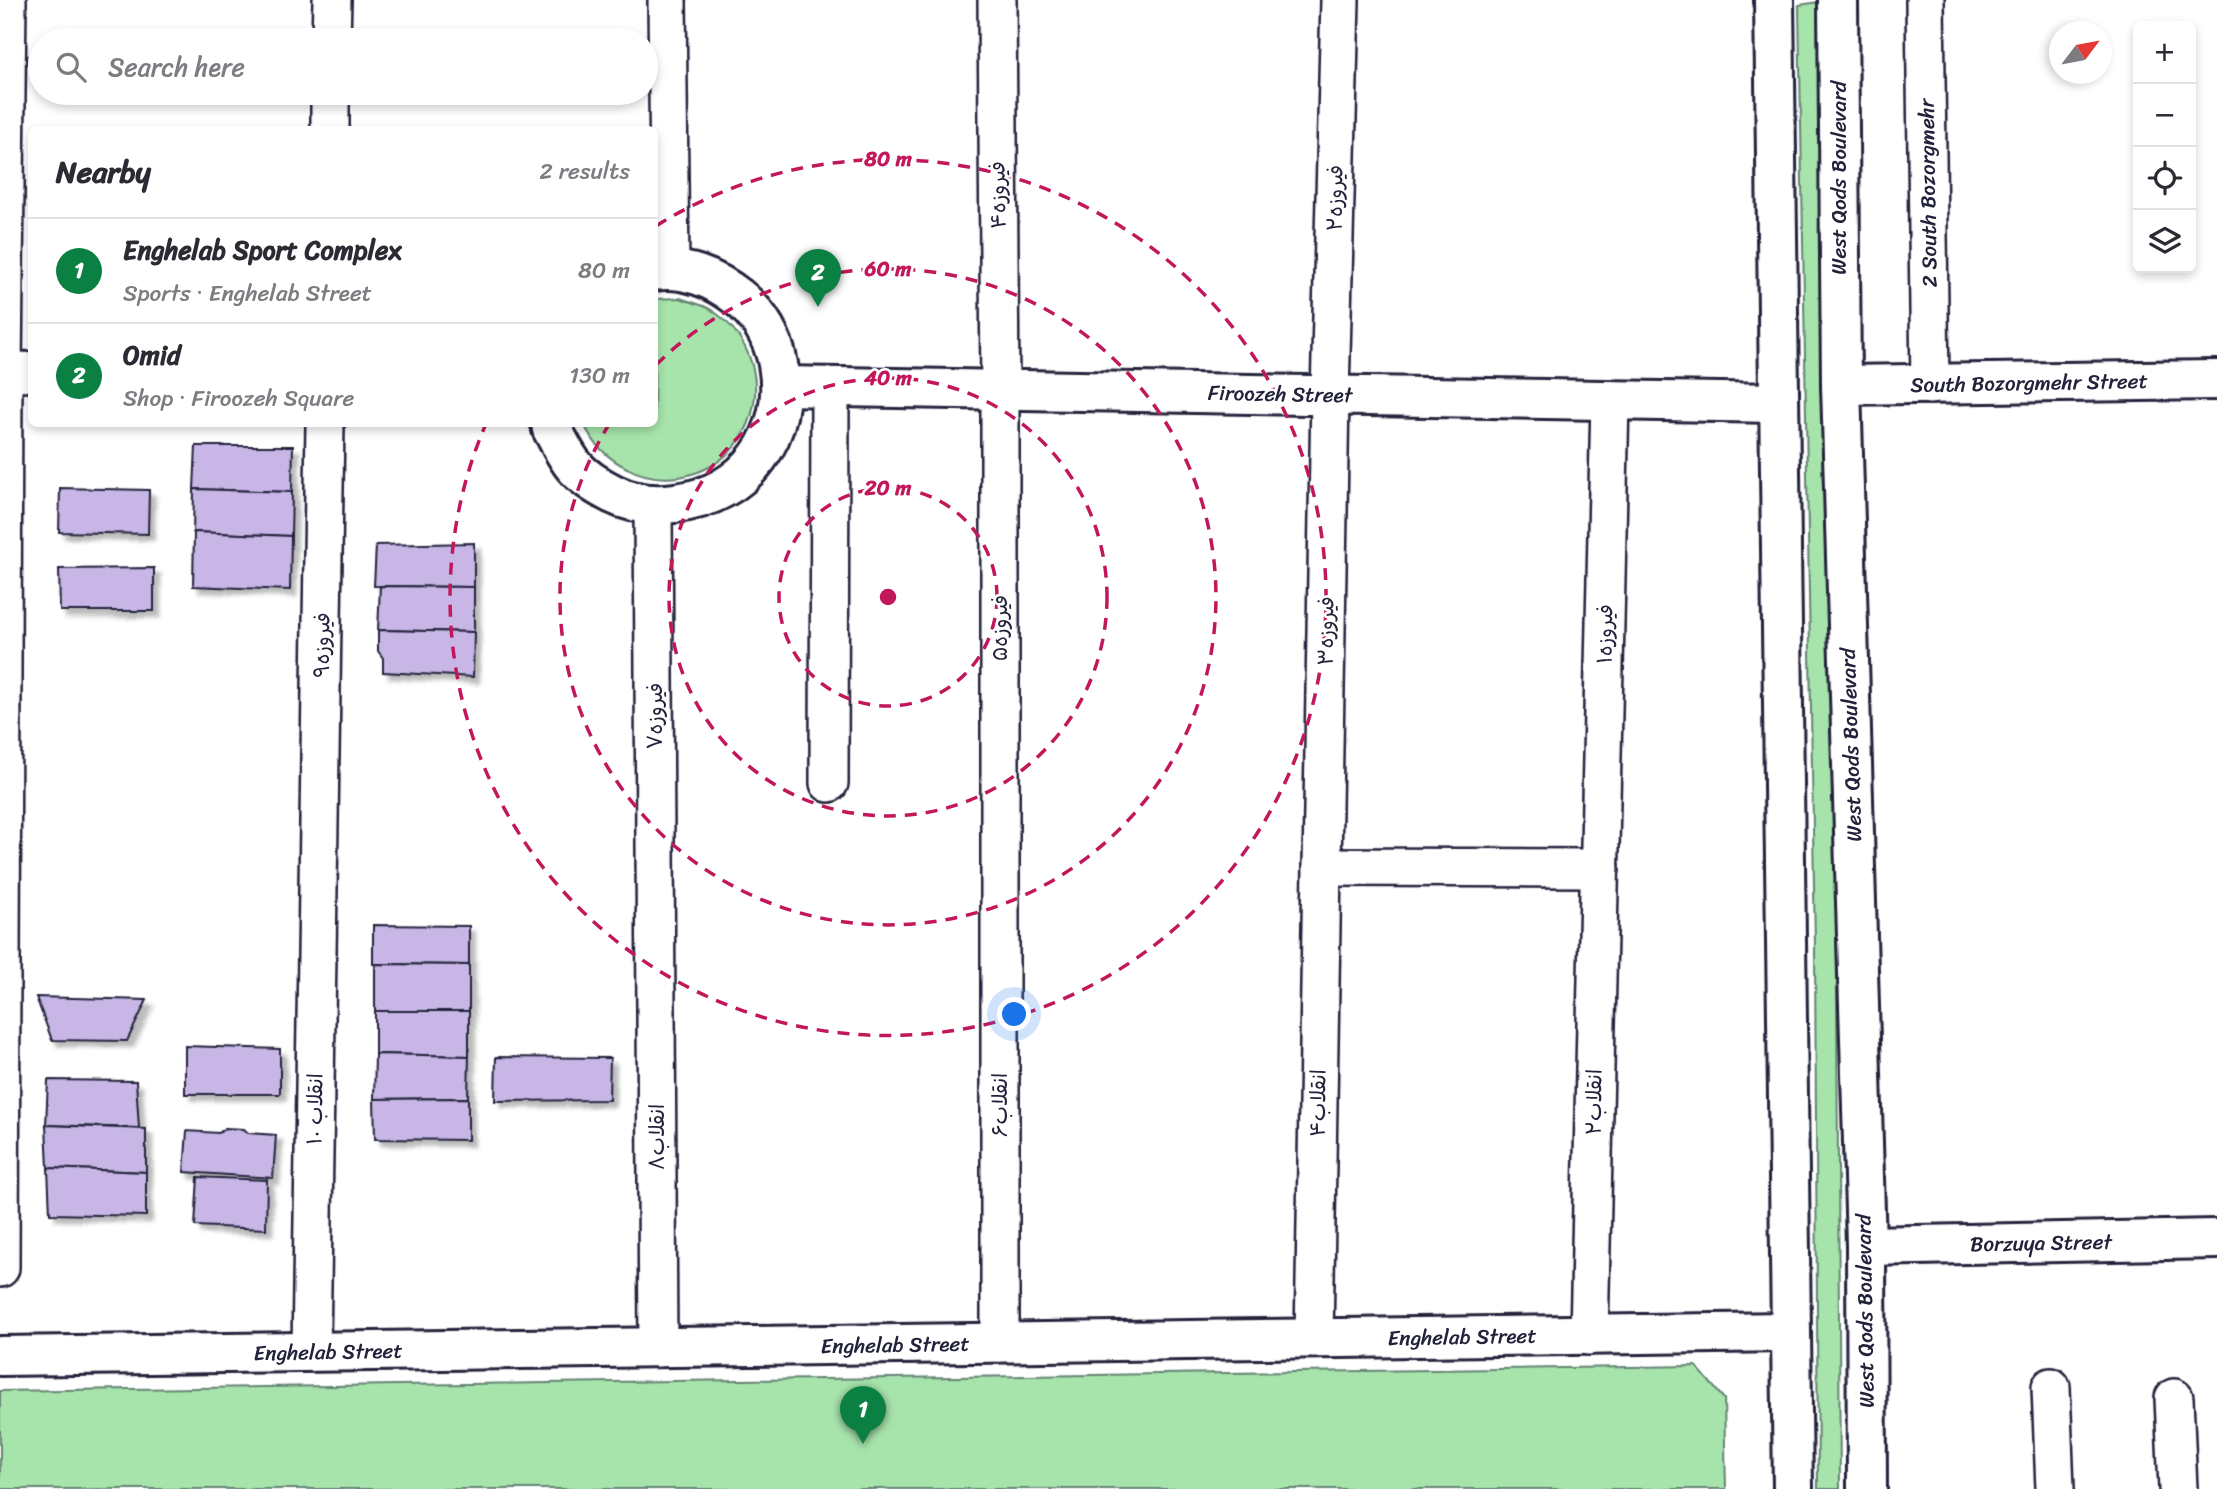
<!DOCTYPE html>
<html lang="en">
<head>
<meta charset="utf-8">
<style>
	body { margin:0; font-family:Sriracha,"Playpen Sans Arabic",sans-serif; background:#f7f7f7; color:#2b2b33 }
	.controls { position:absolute; right:21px; top:21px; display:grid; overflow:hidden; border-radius:10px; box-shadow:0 4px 10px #0003 }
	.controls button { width:63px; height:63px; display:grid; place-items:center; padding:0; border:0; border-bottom:2px solid #e1e1e2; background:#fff; color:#2b2b33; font:35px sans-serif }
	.compass { position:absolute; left:2049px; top:21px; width:63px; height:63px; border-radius:50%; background:#fff; box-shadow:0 4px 10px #0003; rotate:58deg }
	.you { position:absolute; left:1015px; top:1015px; width:24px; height:24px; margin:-18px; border:5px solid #fff; border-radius:50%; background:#1a73e8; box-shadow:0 0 0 10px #1a73e833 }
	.badge { display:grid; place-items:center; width:46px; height:46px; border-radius:50%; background:#0b8043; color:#fff; font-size:23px; font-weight:700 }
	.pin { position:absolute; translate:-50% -58px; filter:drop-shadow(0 2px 4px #0008) }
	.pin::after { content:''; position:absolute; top:37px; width:24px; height:21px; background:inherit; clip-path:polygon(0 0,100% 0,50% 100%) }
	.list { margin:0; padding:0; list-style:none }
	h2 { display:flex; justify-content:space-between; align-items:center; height:91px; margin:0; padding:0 28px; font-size:30px }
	h2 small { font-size:23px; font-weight:400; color:#7c7c81 }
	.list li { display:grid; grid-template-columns:46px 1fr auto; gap:21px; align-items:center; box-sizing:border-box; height:105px; padding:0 28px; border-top:2px solid #e1e1e2 }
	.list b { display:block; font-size:26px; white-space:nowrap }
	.list p { margin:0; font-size:23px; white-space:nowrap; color:#7c7c81 }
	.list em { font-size:23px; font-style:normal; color:#7c7c81 }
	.icon { flex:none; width:38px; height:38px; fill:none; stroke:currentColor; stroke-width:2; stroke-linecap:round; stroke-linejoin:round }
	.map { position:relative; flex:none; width:2217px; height:1489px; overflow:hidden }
	.search { position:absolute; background:#fff; box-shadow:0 4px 10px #0003; left:28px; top:28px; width:630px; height:77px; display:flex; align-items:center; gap:18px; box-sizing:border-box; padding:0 24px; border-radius:38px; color:#7c7c81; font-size:26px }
	.panel { position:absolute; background:#fff; box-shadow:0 4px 10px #0003; left:28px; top:126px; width:630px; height:301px; border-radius:10px }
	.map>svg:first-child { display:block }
	.green { fill:#a7e4ab; stroke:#648373; stroke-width:2 }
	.building { fill:#c7b6e6; stroke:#22223b; stroke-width:2; filter:url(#shadow) }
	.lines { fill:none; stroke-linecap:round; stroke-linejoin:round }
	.street-casing { stroke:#22223b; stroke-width:42 }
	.secondary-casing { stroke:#22223b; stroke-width:44 }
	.street { stroke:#fff; stroke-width:37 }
	.secondary { stroke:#fff; stroke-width:38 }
	.ring { fill:none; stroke:#c2185b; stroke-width:3.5; stroke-dasharray:12 9 }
	.labels { text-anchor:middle; stroke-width:5; stroke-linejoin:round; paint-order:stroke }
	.street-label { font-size:21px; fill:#22223b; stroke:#fff }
	.centre { fill:#c2185b; stroke:#fff; stroke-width:3.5 }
	.ring-label { font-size:21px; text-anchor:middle; font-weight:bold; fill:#c2185b; stroke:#fff; stroke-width:5; stroke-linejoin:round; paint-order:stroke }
</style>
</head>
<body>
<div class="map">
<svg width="2217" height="1489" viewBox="0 0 2217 1489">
	<defs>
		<filter id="shadow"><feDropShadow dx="6" dy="6" stdDeviation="2" flood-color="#0004"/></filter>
	</defs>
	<rect width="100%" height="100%" fill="#fff"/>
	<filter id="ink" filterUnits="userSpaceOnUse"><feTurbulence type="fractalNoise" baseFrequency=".0143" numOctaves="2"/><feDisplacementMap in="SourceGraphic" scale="14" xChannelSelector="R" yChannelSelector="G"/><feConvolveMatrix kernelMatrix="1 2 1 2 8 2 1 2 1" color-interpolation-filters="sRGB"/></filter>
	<g filter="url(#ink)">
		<!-- green -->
		<g class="green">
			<polygon points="1819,2 1836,844 1840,1489 1818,1489 1815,946 1799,5"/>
			<path d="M680,298C690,302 701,304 710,309C782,355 765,463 679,477C661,479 643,477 627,468C607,458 593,444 584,424H654L655,299Z"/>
			<polygon points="1696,1366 1724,1399 1726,1489 0,1489 0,1391"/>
		</g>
		<!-- building -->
		<g class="building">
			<polygon points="196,446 293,446 292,492 194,489"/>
			<polygon points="60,488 149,490 148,534 59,532"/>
			<polygon points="194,489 292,492 291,536 193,532"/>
			<polygon points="194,532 291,536 290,590 193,586"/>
			<polygon points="474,543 474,587 374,586 376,545"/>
			<polygon points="154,568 154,611 60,611 59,569"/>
			<polygon points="380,586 474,587 474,632 378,630"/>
			<polygon points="378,630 474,632 473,677 383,672 383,658 378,651"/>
			<polygon points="373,925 469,926 469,965 373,964"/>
			<polygon points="375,964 469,965 469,1011 375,1011"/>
			<polygon points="36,997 147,1000 127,1041 52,1040"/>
			<polygon points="375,1011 469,1011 469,1056 375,1054"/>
			<polygon points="185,1046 280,1049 280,1094 185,1094"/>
			<polygon points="375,1054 469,1056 468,1098 374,1099"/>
			<polygon points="496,1057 610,1058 609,1100 495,1101"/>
			<polygon points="48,1080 136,1081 139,1128 46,1125"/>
			<polygon points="468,1098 468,1140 375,1139 374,1099"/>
			<polygon points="46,1125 146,1129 146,1172 48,1168"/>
			<polygon points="225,1128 244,1129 248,1133 276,1135 273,1178 184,1172 187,1131 219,1133"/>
			<polygon points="48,1168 146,1172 146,1216 50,1214"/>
			<polygon points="198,1177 267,1180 266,1229 195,1226"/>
		</g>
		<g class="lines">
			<!-- street casing -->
			<g class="street-casing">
				<g id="street">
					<polyline points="667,0 670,268"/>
					<polyline points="997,0 1000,389 1000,1343"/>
					<polyline points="1925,0 1930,385"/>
					<polyline points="331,40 332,0"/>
					<polyline points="330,130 330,93"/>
					<polyline points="653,506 658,1348"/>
					<polyline points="829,783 830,387"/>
					<polyline points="1322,867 1600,868"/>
					<polyline points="0,1268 3,371 7,0"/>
					<polyline points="1589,1336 1610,400"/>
					<polyline points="1314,1339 1330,395 1340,0"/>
					<polyline points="311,1352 325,424"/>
					<polyline points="2051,1387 2055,1489"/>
					<polyline points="2174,1398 2178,1489"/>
				</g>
			</g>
			<!-- secondary casing -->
			<g class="secondary-casing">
				<g id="secondary">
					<polyline points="1774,0 1793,1489"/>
					<polyline points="1838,0 1841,385 1866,1246 1867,1489"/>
					<polyline points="0,371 32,372"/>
					<polyline points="1841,385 2217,380"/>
					<polyline points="782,386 1778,403"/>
					<path d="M551,424L552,429C559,441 565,455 574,466C584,478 599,487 613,494C633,504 653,506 675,503C746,496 791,434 778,364C773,337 759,314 738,297C715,279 684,266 654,271"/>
					<polyline points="1866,1246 2217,1239"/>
					<polyline points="0,1356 1790,1332"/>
				</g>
			</g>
			<!-- street -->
			<use href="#street" class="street"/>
			<!-- secondary -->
			<use href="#secondary" class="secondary"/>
		</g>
	</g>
	<!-- distance rings -->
	<g class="ring">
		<circle cx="888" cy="597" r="109"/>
		<circle cx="888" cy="597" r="219"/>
		<path d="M656 365A328 328 0 1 1 608 426"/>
		<path d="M656 226A438 438 0 1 1 485 426"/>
	</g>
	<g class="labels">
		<!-- street labels -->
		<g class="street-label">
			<text transform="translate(1839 178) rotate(-90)" y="7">West Qods Boulevard</text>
			<text transform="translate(1928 193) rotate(-91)" y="7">2 South Bozorgmehr</text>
			<text transform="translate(998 195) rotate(-91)" y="7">فیروزه۴</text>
			<text transform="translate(1335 198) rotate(-89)" y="7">فیروزه۲</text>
			<text transform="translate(2029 383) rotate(-1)" y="7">South Bozorgmehr Street</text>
			<text transform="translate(1280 394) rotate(1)" y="7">Firoozeh Street</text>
			<text transform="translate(1000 628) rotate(-90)" y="7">فیروزه۵</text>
			<text transform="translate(1326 631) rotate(-89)" y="7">فیروزه۳</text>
			<text transform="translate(1605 634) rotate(-89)" y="7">فیروزه۱</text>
			<text transform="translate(322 645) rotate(-89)" y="7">فیروزه۹</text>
			<text transform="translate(655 716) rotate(-90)" y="7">فیروزه۷</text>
			<text transform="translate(1851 745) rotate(-92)" y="7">West Qods Boulevard</text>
			<text transform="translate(1594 1102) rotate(-89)" y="7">انقلاب۲</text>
			<text transform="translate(1318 1103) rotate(-89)" y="7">انقلاب۴</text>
			<text transform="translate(1000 1105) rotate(-90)" y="7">انقلاب۶</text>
			<text transform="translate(315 1109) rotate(-89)" y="7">انقلاب ۱۰</text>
			<text transform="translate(657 1137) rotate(-90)" y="7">انقلاب۸</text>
			<text transform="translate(2041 1243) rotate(-1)" y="7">Borzuya Street</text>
			<text transform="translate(1865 1311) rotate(-91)" y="7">West Qods Boulevard</text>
			<text transform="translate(1462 1337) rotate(-1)" y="7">Enghelab Street</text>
			<text transform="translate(895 1345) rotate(-1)" y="7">Enghelab Street</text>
			<text transform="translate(328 1352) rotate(-1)" y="7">Enghelab Street</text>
		</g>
	</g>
	<circle cx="888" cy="597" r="10" class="centre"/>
	<g class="ring-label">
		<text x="888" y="166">80 m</text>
		<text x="888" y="276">60 m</text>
		<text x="888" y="385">40 m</text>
		<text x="888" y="495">20 m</text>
	</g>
</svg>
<div class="controls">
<button>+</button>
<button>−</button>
<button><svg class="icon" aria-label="locate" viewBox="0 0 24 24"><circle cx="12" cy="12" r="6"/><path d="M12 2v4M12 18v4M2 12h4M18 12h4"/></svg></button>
<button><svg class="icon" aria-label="layers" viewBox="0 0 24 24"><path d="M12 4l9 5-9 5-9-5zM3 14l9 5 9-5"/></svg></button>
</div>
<svg class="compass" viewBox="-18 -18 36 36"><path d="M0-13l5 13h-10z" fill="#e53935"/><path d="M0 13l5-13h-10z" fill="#7c7c81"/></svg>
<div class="you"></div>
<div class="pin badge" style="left:863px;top:1444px">1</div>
<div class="pin badge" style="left:818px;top:307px">2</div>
<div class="search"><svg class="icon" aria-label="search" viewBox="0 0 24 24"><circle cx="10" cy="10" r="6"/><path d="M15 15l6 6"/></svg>Search here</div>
<section class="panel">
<h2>Nearby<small>2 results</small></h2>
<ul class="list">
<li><span class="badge">1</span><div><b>Enghelab Sport Complex</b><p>Sports · Enghelab Street</p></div><em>80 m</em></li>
<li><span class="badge">2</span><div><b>Omid</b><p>Shop · Firoozeh Square</p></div><em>130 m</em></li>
</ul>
</section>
</div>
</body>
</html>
